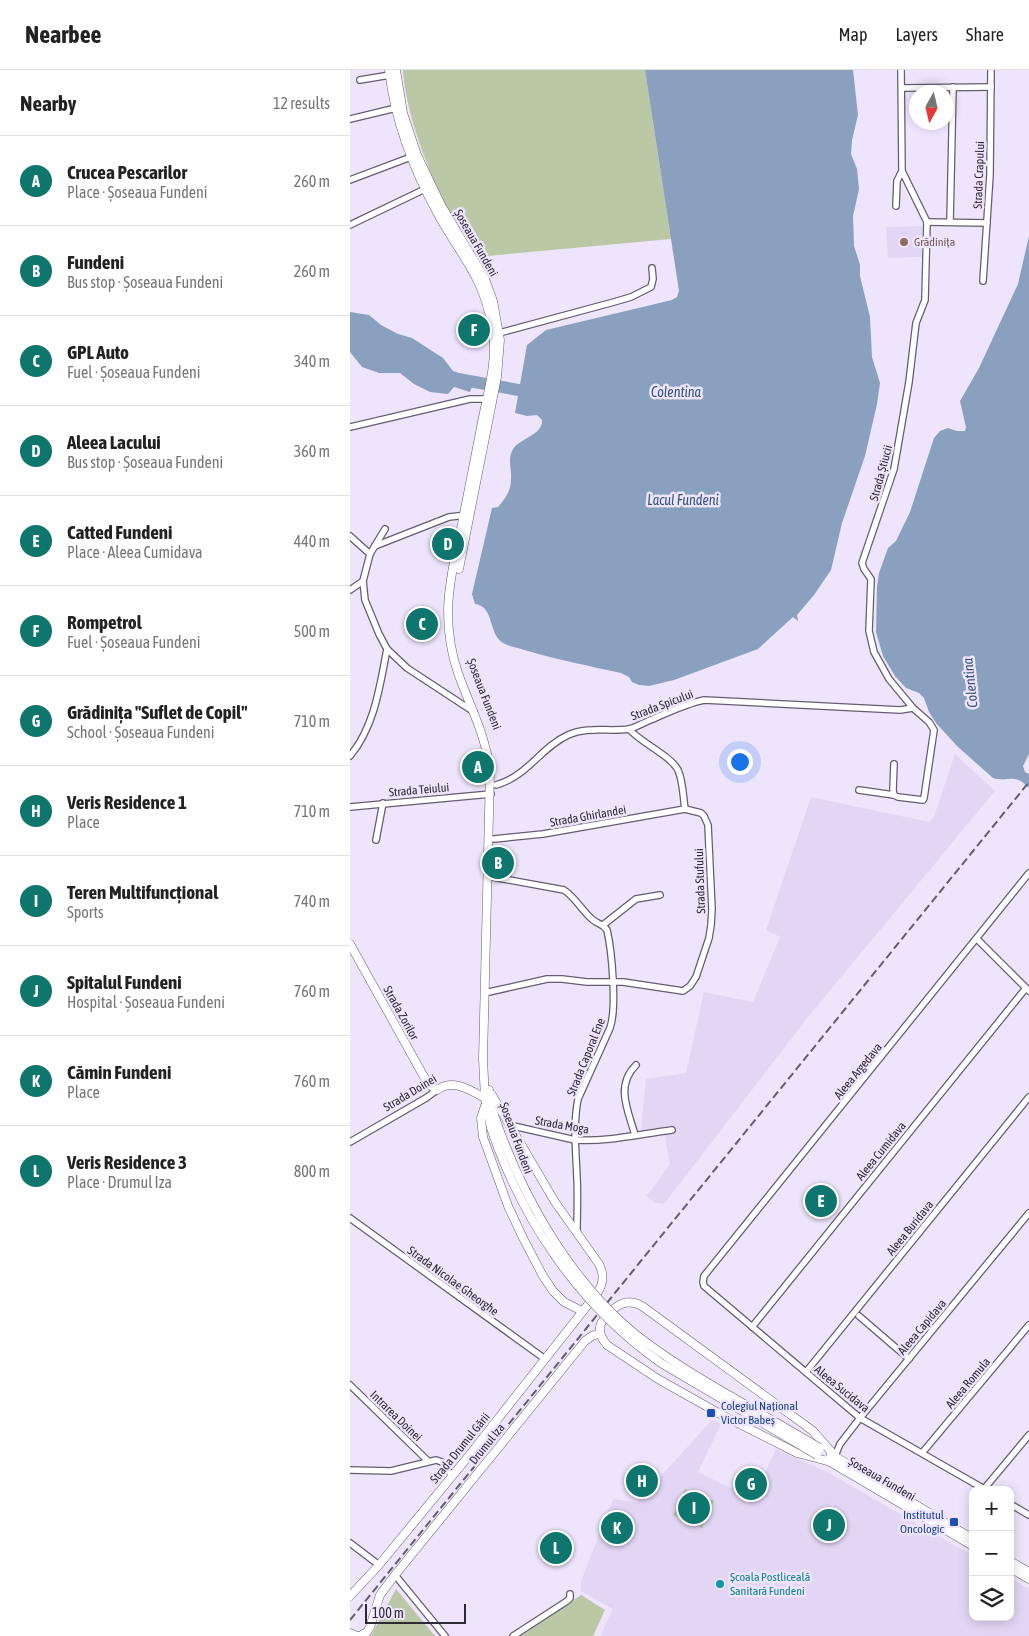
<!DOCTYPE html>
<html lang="en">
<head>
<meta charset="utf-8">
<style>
	body { margin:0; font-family:"Asap Condensed",sans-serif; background:#f6f6f6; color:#222 }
	.controls { position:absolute; right:15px; bottom:15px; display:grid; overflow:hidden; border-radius:10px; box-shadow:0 2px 12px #0003 }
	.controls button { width:45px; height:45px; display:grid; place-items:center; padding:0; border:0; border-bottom:1px solid #e0e0e0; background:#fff; color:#222; font:25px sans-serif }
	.compass { position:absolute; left:559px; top:15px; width:45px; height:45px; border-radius:50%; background:#fff; box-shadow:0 2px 12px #0003; rotate:188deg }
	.scale { position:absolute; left:15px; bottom:12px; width:101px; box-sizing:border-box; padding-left:5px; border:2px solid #2e2a33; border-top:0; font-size:14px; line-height:18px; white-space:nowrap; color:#2e2a33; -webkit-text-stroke:4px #eee4fc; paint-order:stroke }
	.you { position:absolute; left:389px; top:691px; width:18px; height:18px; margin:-12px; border:4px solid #fff; border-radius:50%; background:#1a73e8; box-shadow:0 0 0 8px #1a73e833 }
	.badge { display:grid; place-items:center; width:32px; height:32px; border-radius:50%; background:#0f766e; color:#fff; font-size:16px; font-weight:700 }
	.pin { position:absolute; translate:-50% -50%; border:2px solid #fff; box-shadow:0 1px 5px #0006 }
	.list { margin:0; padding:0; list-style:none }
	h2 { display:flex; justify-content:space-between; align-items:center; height:65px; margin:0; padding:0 20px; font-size:21px }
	h2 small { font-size:16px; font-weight:400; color:#767676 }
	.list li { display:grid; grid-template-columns:32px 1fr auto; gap:15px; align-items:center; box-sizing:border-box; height:90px; padding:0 20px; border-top:1px solid #e0e0e0 }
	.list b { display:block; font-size:19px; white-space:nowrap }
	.list p { margin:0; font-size:16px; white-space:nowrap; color:#767676 }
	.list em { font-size:16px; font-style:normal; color:#767676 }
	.icon { flex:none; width:28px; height:28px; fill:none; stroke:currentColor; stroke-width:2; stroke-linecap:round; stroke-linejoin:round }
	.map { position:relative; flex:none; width:679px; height:1566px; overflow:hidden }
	header { display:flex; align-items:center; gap:30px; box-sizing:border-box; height:70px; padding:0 25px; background:#fff; border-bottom:1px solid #e0e0e0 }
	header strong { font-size:24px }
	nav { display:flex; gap:28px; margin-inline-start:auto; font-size:18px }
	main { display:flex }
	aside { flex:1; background:#fff }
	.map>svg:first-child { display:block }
	.built { fill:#e3d6f5 }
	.green { fill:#bac8a5 }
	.water { fill:#89a0be }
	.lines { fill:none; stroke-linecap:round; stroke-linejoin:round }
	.river { stroke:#89a0be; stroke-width:12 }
	.street-casing { stroke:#655c71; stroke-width:8 }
	.secondary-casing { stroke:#655c71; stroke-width:9 }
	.street { stroke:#fff; stroke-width:5.5 }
	.secondary { stroke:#fff; stroke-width:8 }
	.rail { stroke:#645e6b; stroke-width:2; stroke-dasharray:8 4; stroke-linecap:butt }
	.secondary-bridge-casing { stroke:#655c71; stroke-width:9; stroke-linecap:butt }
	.secondary-bridge { stroke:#fff; stroke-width:8 }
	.education-dot { fill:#8d6e63; stroke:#eee4fc; stroke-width:2 }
	.transit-dot { fill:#1a4fb4; stroke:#eee4fc; stroke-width:2 }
	.culture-dot { fill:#0f9aa8; stroke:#eee4fc; stroke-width:2 }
	.labels { text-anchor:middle; stroke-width:5; stroke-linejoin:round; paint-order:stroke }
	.street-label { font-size:12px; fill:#2e2a33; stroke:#eee4fc }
	.education-label { font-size:12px; fill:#785e54; stroke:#eee4fc; text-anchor:start }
	.transit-label { font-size:12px; fill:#164399; stroke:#eee4fc; text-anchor:start }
	.culture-label { font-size:12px; fill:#0d838f; stroke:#eee4fc; text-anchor:start }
	.water-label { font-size:14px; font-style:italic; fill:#31537d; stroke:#eee4fc }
</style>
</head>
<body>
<header>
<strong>Nearbee</strong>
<nav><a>Map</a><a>Layers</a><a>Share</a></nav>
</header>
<main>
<aside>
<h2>Nearby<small>12 results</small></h2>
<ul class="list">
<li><span class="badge">A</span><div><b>Crucea Pescarilor</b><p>Place · Șoseaua Fundeni</p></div><em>260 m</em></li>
<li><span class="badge">B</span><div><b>Fundeni</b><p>Bus stop · Șoseaua Fundeni</p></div><em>260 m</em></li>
<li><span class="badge">C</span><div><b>GPL Auto</b><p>Fuel · Șoseaua Fundeni</p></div><em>340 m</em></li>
<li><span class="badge">D</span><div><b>Aleea Lacului</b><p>Bus stop · Șoseaua Fundeni</p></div><em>360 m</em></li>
<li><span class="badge">E</span><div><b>Catted Fundeni</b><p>Place · Aleea Cumidava</p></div><em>440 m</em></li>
<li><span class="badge">F</span><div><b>Rompetrol</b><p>Fuel · Șoseaua Fundeni</p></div><em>500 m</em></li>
<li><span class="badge">G</span><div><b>Grădinița &quot;Suflet de Copil&quot;</b><p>School · Șoseaua Fundeni</p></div><em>710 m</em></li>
<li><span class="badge">H</span><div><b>Veris Residence 1</b><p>Place</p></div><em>710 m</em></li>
<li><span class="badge">I</span><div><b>Teren Multifuncțional</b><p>Sports</p></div><em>740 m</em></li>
<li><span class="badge">J</span><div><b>Spitalul Fundeni</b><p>Hospital · Șoseaua Fundeni</p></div><em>760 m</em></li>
<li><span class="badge">K</span><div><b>Cămin Fundeni</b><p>Place</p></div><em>760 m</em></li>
<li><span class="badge">L</span><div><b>Veris Residence 3</b><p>Place · Drumul Iza</p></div><em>800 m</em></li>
</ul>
</aside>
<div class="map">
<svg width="679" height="1566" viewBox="0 0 679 1566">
	<rect width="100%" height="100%" fill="#eee4fc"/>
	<!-- built -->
	<g class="built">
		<polygon points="572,156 572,187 538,188 536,157"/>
		<polygon points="605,684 645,721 458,947 314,1134 305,1133 296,1125 299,1123 320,1094 313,1057 291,1060 296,1009 336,1003 354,922 403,932 430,867 416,860 461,727 579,752 584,747"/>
		<polygon points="362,1350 371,1354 348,1402 381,1418 384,1412 392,1416 396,1410 399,1411 404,1401 414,1405 426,1379 477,1402 623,1486 623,1547 660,1547 660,1508 679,1519 679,1566 250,1566 263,1539 231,1521 231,1511 263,1429 287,1432"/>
	</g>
	<!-- green -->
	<g class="green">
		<path d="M53,0H295L321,169L127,187C117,170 107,154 97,137C78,102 55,40 53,0Z"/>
		<polygon points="335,1419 364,1431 352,1458 323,1445"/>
		<polygon points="46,1519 85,1566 21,1566"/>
		<polygon points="231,1525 255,1540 243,1566 171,1566"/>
	</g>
	<!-- water -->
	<g class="water">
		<path d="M295,0H503L508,45L502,70L501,84L507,99L509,119L503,146L504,176L510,195V206L520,247L522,287L530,313L527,334L515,386L492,453L481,500L464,525L447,545L448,551L443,547L408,579L324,610L299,616L289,615L282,612L279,607L271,603C240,596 208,590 178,581C170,578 162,577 155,574C137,566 146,537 125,534L122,524L142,438L148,437C155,429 161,421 161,410C162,399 157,390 163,379C170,368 193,365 192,350L187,345L177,346L165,343L177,275L196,260L322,230L327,227L329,221Z"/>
		<path d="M679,166V684L673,696L675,702L679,704V718C664,702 660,713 643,708L608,677L586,653L579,642L574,628L569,623L556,618L545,606L533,586L526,562L527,517L529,503L538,478L546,471L560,442L584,368L590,361L598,358L607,361H615L616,357L610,331L629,298L668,214Z"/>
		<polygon points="0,242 19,245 31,255 48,264 62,268 93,288 103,301 125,308 120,322 104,317 98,324 80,322 64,314 50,303 29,303 12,297 0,282"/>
	</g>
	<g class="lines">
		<!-- river -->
		<polyline class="river" points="108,309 185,323"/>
		<!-- street casing -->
		<g class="street-casing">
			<g id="street">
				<polyline points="10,10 40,5"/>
				<polyline points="552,18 641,17"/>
				<polyline points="0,49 46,38"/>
				<polyline points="0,110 61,87"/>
				<polyline points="546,136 547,111 552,101"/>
				<polyline points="577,152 637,153"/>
				<polyline points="600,152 603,17"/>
				<polyline points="0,155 75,119"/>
				<polyline points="633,211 640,105 641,0"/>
				<polyline points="149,263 264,232 281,227 301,217 303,209 302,198"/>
				<polyline points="0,357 120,329 137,329"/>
				<polyline points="35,459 20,484 13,511 15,530 29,564 37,579 57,598 124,642"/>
				<polyline points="0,466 20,484"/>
				<polyline points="25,476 99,447 117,445"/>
				<polyline points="0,520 13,511"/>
				<path d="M279,659C291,673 320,685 328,700C333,711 333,726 335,739"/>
				<path d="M0,686C25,656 30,615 37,579"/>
				<polyline points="544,694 543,720 544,725 548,727 573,730 574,728 584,660 579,652 563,638 539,609 524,582 519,561 521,509 514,499 512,493 544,399 559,312 566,253 575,230 577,152 552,101 551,0"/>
				<path d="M146,715C178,706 190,678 218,665C238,656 258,662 279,659C284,658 291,654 296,652C315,644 334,634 354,630L550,640L563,638"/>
				<polyline points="509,720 544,725"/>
				<polyline points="0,737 141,724"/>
				<polyline points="26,770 33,733"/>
				<path d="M143,807L214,820C226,828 232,841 243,850C248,854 253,854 257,860C262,882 267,938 260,958L228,1029C223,1055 226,1082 227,1108C228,1126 227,1145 227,1163"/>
				<polyline points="253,855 286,829 310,825"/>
				<polyline points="627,869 679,921"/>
				<polyline points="139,922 197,909 212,909 237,912 273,912 333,921 340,916 346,907 359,868 361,855 362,839 358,755 354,746 351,743 335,739 193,764 144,769"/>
				<path d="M159,1055L225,1070C257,1072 290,1064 322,1060"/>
				<path d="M285,1065C278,1040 265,1016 286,995"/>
				<polyline points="0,1072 76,1028 87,1020"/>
				<polyline points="0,1148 195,1289"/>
				<polyline points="509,1246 559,1289"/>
				<polyline points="402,1257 676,918"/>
				<polyline points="456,1302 679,1027"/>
				<polyline points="0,1315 78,1391"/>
				<polyline points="572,1383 679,1255"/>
				<polyline points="485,1386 490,1374 510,1348 679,1143"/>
				<polyline points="0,1400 41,1401 86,1390 92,1392 102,1406"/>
				<polyline points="634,1419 679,1365"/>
				<polyline points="636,1420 510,1348 354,1216 353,1212 354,1206 679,803"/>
				<polyline points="660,1434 679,1445"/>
				<polyline points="0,1473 29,1495"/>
				<polyline points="45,1505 95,1566"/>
				<polyline points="163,1566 217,1531 220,1528 220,1524"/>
			</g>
		</g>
		<!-- secondary casing -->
		<g class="secondary-casing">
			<g id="secondary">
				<path d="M39,0C45,52 64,101 89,146C112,187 134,208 142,257C148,287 139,318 133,347C126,383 119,419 112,454C106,482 99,511 98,540C98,561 101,583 108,603C120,637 137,667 140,703L133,989L135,1028L141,1058"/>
				<polyline points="46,0 53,43 67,85 91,135 135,209 143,231 150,270 147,307 109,499"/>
				<path d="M0,874L78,1014L87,1020C103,1008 120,1020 135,1028"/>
				<polyline points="139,1020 142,1039 148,1056"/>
				<polyline points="135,1036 131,1048 133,1067 158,1136 173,1168 193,1206 203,1221 214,1232 232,1241"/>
				<polyline points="481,1384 623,1469"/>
				<polyline points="477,1390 623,1476"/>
				<path d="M481,1392L447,1383L372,1345L308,1309L257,1275C253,1270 250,1266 250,1260C249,1254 253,1250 257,1246C267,1234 277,1228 292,1236L463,1361L485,1386"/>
				<polyline points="660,1491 679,1502"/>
				<polyline points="660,1498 679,1509"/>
				<path d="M0,1526L29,1495L117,1388L248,1222C254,1212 254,1204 249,1194L205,1132L142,1025"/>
				<polyline points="0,1563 7,1566"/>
				<polyline points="10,1566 17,1562 20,1557 30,1525 45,1505 235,1271 242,1266 250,1263"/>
			</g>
		</g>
		<!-- street -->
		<use href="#street" class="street"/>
		<!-- secondary -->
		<use href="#secondary" class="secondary"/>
		<!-- rail -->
		<polyline class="rail" points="0,1550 679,712"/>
		<!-- secondary-bridge casing -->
		<g class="secondary-bridge-casing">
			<g id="secondary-bridge">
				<path d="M148,1056C175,1131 221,1211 284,1263C314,1287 348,1307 382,1327C411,1344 441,1361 470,1378"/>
				<path d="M141,1058C172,1151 230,1236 311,1293L467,1385"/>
			</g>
		</g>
		<!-- secondary-bridge -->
		<use href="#secondary-bridge" class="secondary-bridge"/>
	</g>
	<!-- markers -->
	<circle class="education-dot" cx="554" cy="172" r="5"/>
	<g class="transit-dot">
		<rect x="356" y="1338" width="10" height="10" rx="2.5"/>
		<rect x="599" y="1447" width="10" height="10" rx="2.5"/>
	</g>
	<circle class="culture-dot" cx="370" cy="1514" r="5"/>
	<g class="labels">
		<!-- street labels -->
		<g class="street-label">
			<text transform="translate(629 105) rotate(-88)" y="4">Strada Crapului</text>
			<text transform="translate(126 173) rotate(60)" y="4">Șoseaua Fundeni</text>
			<text transform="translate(531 403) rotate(-75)" y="4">Strada Știucii</text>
			<text transform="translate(134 624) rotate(69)" y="4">Șoseaua Fundeni</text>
			<text transform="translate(312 635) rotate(-21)" y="4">Strada Spicului</text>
			<text transform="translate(69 720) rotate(-5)" y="4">Strada Teiului</text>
			<text transform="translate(238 746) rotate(-10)" y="4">Strada Ghirlandei</text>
			<text transform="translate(350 811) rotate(-92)" y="4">Strada Stufului</text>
			<text transform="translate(51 943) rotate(61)" y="4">Strada Zorilor</text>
			<text transform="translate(236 987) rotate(-68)" y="4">Strada Caporal Ene</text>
			<text transform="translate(508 1001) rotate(-51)" y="4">Aleea Argedava</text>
			<text transform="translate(60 1023) rotate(-31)" y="4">Strada Doinei</text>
			<text transform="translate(212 1055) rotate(10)" y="4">Strada Moga</text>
			<text transform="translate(166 1068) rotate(70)" y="4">Șoseaua Fundeni</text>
			<text transform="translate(531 1081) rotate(-51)" y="4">Aleea Cumidava</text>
			<text transform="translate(560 1158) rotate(-51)" y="4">Aleea Buridava</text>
			<text transform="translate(103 1211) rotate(36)" y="4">Strada Nicolae Gheorghe</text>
			<text transform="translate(572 1257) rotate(-50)" y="4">Aleea Capidava</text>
			<text transform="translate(618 1313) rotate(-50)" y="4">Aleea Romula</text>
			<text transform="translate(492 1319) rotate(39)" y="4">Aleea Sucidava</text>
			<text transform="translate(46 1346) rotate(44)" y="4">Intrarea Doinei</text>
			<text transform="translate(137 1374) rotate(-51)" y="4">Drumul Iza</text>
			<text transform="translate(110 1378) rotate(-51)" y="4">Strada Drumul Gării</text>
			<text transform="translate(532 1409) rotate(30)" y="4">Șoseaua Fundeni</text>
		</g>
		<!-- education labels -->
		<g class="education-label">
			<text x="564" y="176">Grădinița</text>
		</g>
		<!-- transit labels -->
		<g class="transit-label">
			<text x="371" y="1340">Colegiul Național<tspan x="371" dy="14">Victor Babeș</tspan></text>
			<text x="594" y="1449" text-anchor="end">Institutul<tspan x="594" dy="14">Oncologic</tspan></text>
		</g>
		<!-- culture labels -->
		<g class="culture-label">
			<text x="380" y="1511">Școala Postliceală<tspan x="380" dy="14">Sanitară Fundeni</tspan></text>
		</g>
		<!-- water labels -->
		<g class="water-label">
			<text x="326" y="327">Colentina</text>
			<text x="333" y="435">Lacul Fundeni</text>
			<text transform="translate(620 613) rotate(-96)" y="5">Colentina</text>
		</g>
	</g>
</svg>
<div class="controls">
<button>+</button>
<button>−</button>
<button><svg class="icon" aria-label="layers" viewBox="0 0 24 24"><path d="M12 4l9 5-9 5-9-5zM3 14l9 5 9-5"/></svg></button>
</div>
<svg class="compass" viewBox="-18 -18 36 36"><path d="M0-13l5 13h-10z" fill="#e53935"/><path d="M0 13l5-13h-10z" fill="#767676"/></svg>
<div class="scale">100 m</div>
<div class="you"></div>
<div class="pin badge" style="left:128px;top:697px">A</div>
<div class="pin badge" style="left:148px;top:793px">B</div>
<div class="pin badge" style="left:72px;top:554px">C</div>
<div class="pin badge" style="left:98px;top:474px">D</div>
<div class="pin badge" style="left:471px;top:1131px">E</div>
<div class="pin badge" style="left:124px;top:260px">F</div>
<div class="pin badge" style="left:401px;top:1414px">G</div>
<div class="pin badge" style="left:292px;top:1411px">H</div>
<div class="pin badge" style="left:344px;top:1438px">I</div>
<div class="pin badge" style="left:479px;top:1455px">J</div>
<div class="pin badge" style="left:267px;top:1458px">K</div>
<div class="pin badge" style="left:206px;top:1478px">L</div>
</div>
</main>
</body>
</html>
